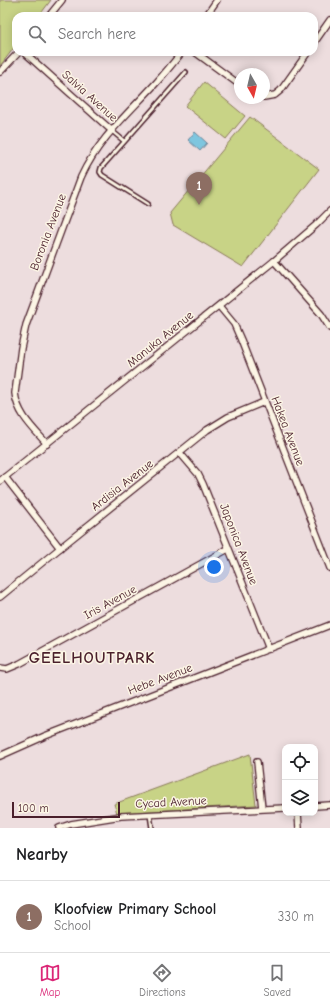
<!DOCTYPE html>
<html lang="en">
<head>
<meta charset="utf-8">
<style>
	body { margin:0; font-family:"Comic Neue",sans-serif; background:#f2f2f2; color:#202124 }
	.controls { position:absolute; right:12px; bottom:12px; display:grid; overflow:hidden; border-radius:8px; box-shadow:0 2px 10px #0003 }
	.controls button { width:36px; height:36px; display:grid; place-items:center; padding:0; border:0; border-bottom:1px solid #e0e0e0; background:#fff; color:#202124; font:20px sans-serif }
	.compass { position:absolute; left:234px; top:68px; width:36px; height:36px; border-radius:50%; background:#fff; box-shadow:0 2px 10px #0003; rotate:172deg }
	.scale { position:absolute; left:12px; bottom:10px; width:108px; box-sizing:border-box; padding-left:4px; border:2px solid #4a1f2b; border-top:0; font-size:11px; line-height:14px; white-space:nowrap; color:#4a1f2b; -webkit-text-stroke:3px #fcf5e5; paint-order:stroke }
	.you { position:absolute; left:214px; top:567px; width:14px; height:14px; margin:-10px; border:3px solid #fff; border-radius:50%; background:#1a73e8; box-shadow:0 0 0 6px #1a73e833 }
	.badge { display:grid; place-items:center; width:26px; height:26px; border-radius:50%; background:#db2777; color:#fff; font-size:13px; font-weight:700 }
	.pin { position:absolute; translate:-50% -33px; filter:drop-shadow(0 1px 2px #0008) }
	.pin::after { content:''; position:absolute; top:21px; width:14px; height:12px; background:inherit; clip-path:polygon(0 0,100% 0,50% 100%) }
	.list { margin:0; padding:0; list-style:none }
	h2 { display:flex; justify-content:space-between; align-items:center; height:52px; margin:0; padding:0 16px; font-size:17px }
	h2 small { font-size:13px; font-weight:400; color:#757577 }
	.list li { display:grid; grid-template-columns:26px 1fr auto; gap:12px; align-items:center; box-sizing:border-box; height:72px; padding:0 16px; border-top:1px solid #e0e0e0 }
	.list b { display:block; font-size:15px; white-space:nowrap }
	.list p { margin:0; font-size:13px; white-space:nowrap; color:#757577 }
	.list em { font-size:13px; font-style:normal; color:#757577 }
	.icon { flex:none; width:22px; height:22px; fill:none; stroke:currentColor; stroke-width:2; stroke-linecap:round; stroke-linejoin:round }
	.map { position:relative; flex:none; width:330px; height:828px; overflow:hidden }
	.search { position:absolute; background:#fff; box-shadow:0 2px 10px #0003; left:12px; right:12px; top:12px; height:44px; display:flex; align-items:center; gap:10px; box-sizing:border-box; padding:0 14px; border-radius:12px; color:#757577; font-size:15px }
	.sheet { height:124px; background:#fff }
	nav { display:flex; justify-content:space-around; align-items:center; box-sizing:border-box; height:56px; border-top:1px solid #e0e0e0; background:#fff; font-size:11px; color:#757577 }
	nav a { display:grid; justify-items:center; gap:2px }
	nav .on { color:#db2777 }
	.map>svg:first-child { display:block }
	.green { fill:#c8d386; stroke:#897958 }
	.water { fill:#7ec6df; stroke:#698397 }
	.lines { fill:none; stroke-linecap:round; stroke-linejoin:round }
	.lane-casing { stroke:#4a1f2b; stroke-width:6 }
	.street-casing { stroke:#4a1f2b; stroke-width:8 }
	.lane { stroke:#fcf5e5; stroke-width:3 }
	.street { stroke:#fcf5e5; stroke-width:5.5 }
	.labels { text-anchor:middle; stroke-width:3; stroke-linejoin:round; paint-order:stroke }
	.street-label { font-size:12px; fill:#4a1f2b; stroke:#fcf5e5 }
	.district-label { font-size:16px; font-weight:bold; letter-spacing:1px; fill:#4a1f2b; stroke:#fcf5e5 }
</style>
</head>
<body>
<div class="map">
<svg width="330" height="828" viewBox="0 0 330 828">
	<rect width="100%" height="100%" fill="#edddde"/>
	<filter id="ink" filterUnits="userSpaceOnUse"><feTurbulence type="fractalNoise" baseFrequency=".025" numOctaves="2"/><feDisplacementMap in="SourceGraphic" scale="8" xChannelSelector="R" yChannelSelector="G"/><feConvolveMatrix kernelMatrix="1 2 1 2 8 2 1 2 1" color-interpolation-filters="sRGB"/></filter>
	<g filter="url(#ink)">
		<!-- green -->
		<g class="green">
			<polygon points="0,0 51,0 39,16 16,16 16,45 0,66"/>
			<polygon points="204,82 245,116 226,139 185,106"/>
			<polygon points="250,117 319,169 243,267 173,225 170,213"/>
			<polygon points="250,754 256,805 117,813 114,804"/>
		</g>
		<!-- water -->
		<polygon class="water" points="195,132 207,143 200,151 188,140"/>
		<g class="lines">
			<!-- lane casing -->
			<g class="lane-casing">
				<g id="lane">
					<polyline points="112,131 124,141"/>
					<polyline points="148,204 102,175 100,172 101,168 186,72"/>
					<polyline points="150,815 152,828"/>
				</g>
			</g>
			<!-- street casing -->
			<g class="street-casing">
				<g id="street">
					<polyline points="49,16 62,0"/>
					<polyline points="206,16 217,0"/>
					<polyline points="314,43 330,20"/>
					<polyline points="24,52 111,130"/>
					<polyline points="195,52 240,85"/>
					<polyline points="0,72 19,52"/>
					<polyline points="264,97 275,95 281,90 308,52"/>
					<polyline points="274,261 321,314 330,328"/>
					<polyline points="219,306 234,324 241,340 330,568"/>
					<path d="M47,444C34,429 17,414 15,393L21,348L26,325L81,177C99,138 128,114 156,83C165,73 174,62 182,52"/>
					<polyline points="180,453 198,474 203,484 269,649"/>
					<polyline points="5,477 60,548"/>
					<polyline points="0,481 274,261 316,225 330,211"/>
					<polyline points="0,597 60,548 207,430 228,417 264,402"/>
					<polyline points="0,668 7,669 19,664 228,549"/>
					<polyline points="0,756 45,736 330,625"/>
					<polyline points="257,762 262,808"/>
					<polyline points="315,806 330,805"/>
					<polyline points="298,813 299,828"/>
					<polyline points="59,828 71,824 121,816 285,808"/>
				</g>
			</g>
			<!-- lane -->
			<use href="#lane" class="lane"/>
			<!-- street -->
			<use href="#street" class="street"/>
		</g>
	</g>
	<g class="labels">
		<!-- street labels -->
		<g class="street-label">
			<text transform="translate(90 96) rotate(42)" y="4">Salvia Avenue</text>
			<text transform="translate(48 232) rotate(-69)" y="4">Boronia Avenue</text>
			<text transform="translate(160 339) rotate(-39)" y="4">Manuka Avenue</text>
			<text transform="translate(288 431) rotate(69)" y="4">Hakea Avenue</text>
			<text transform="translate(122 485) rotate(-38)" y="4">Ardisia Avenue</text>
			<text transform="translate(239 544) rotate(69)" y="4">Japonica Avenue</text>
			<text transform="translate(110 602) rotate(-29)" y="4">Iris Avenue</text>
			<text transform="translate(160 679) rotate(-21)" y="4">Hebe Avenue</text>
			<text transform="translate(171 802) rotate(-3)" y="4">Cycad Avenue</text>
		</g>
		<!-- district labels -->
		<g class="district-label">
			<text x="92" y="663">GEELHOUTPARK</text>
		</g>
	</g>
</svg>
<div class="controls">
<button><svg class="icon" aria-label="locate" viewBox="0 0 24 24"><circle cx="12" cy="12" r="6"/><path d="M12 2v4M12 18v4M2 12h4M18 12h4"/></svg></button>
<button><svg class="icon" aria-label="layers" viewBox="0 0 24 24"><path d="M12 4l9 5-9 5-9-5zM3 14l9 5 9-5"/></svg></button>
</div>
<svg class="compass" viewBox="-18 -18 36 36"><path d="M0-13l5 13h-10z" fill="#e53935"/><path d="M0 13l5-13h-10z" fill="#757577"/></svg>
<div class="scale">100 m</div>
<div class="you"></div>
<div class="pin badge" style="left:199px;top:205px;background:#8d6e63">1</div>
<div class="search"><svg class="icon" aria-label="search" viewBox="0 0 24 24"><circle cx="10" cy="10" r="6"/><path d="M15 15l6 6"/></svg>Search here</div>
</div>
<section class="sheet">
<h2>Nearby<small></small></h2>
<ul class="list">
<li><span class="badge" style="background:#8d6e63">1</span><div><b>Kloofview Primary School</b><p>School</p></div><em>330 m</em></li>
</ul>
</section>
<nav>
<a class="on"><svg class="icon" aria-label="map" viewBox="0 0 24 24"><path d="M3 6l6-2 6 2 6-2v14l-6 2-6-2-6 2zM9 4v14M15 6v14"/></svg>Map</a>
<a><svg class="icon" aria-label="directions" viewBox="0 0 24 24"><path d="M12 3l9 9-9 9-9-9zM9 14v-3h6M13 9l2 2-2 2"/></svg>Directions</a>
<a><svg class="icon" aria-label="saved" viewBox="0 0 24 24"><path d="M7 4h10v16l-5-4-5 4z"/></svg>Saved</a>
</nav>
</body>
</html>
